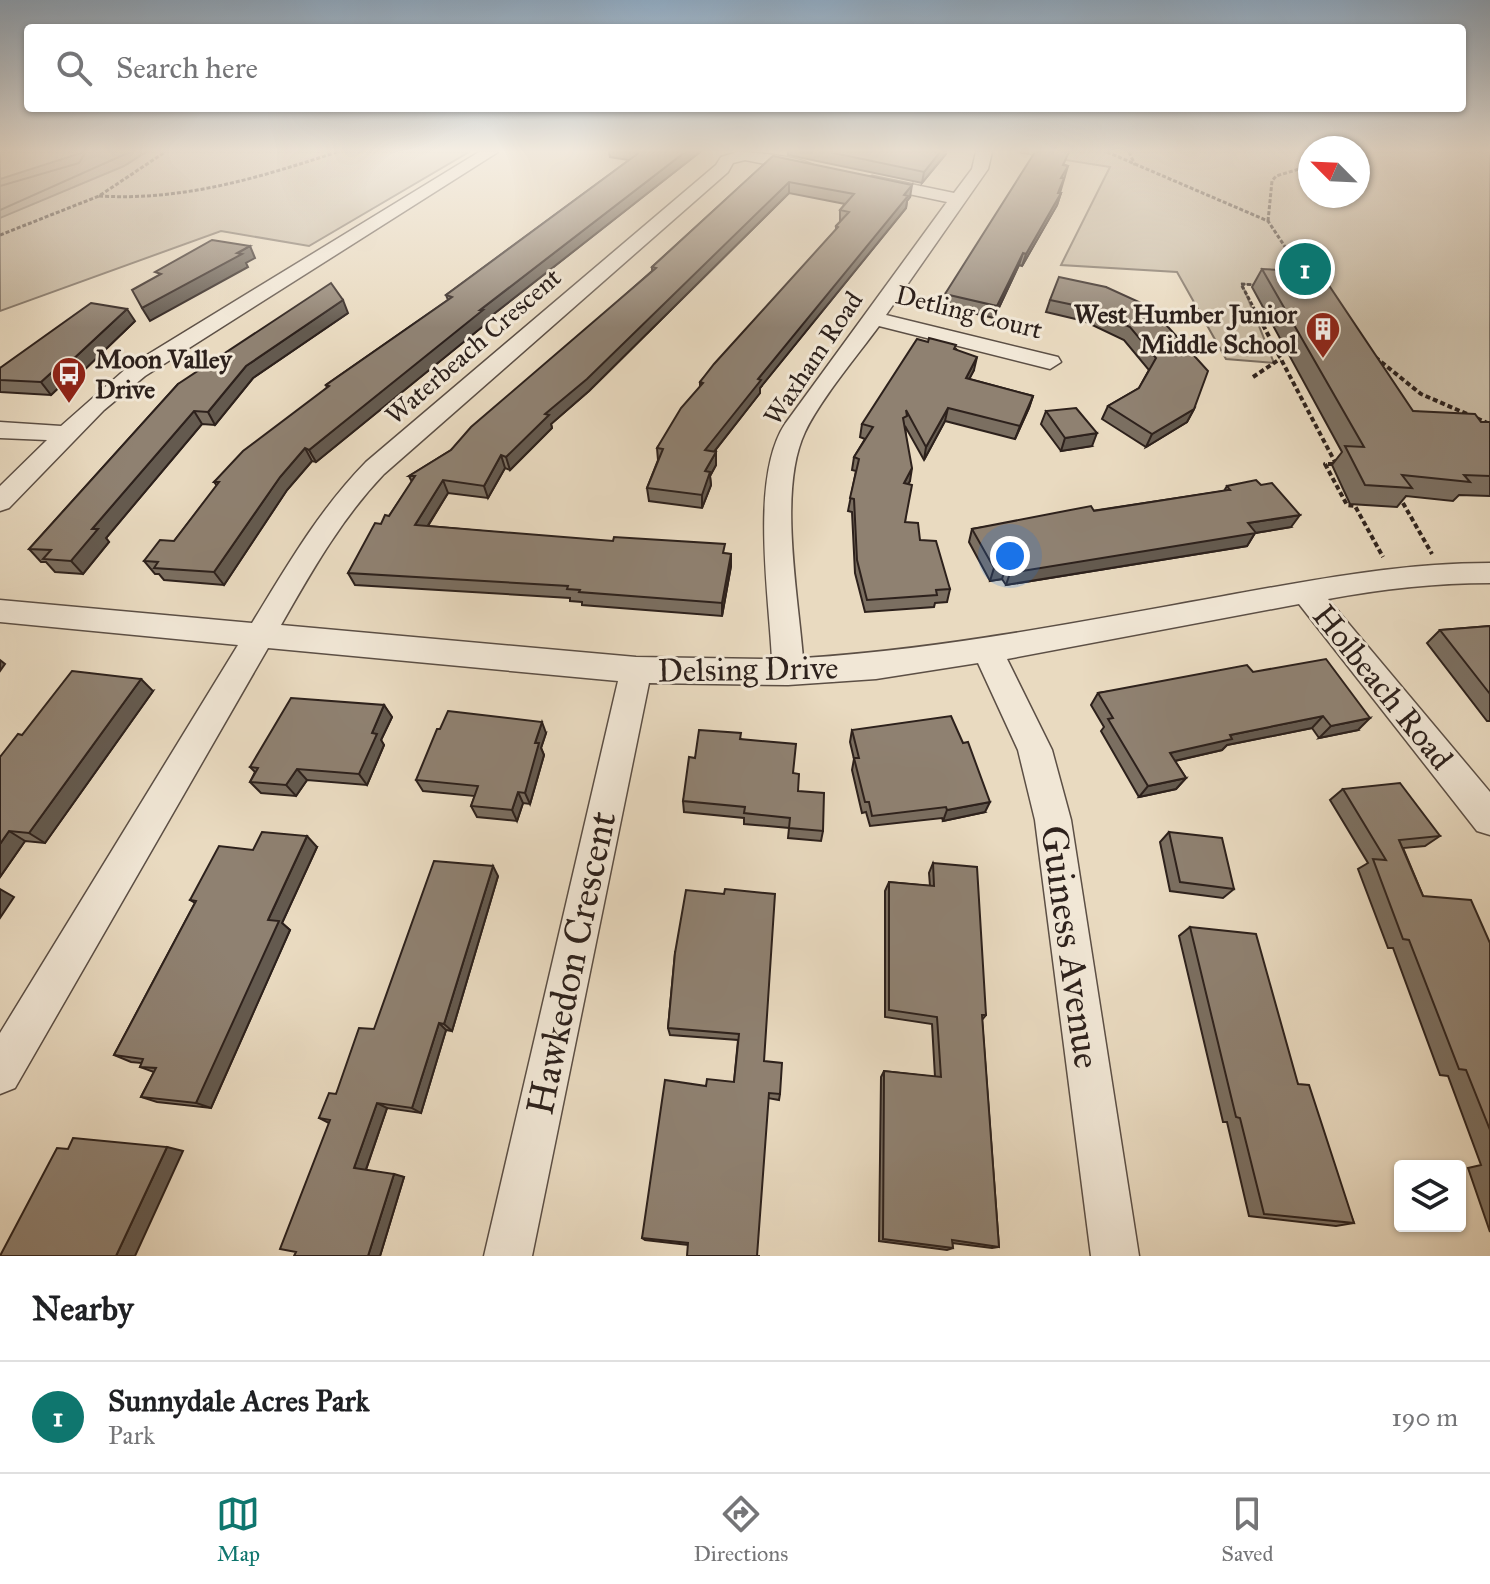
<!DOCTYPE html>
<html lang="en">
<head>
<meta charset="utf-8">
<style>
	body { margin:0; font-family:"IM FELL Great Primer",serif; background:#f6f6f6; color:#202124 }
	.controls { position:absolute; right:24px; bottom:24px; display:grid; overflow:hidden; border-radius:8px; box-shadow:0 2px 6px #0004 }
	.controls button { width:72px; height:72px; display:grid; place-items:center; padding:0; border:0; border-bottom:2px solid #e0e0e0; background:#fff; color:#202124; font:40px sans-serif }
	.compass { position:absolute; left:1298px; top:136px; width:72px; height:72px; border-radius:50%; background:#fff; box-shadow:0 2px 6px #0004; rotate:294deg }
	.you { position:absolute; left:1010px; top:556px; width:28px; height:28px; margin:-20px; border:6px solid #fff; border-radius:50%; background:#1a73e8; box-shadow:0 0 0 12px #1a73e833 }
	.badge { display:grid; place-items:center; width:52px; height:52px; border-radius:50%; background:#0f766e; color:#fff; font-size:26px; font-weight:700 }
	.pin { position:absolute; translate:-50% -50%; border:4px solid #fff; box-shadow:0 2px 8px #0006 }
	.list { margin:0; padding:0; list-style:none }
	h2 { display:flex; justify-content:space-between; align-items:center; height:104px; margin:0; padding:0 32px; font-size:34px }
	h2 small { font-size:26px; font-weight:400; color:#757577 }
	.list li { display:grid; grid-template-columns:52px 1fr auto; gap:24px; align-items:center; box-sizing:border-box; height:112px; padding:0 32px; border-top:2px solid #e0e0e0 }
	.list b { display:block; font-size:30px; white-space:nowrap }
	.list p { margin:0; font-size:26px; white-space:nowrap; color:#757577 }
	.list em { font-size:26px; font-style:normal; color:#757577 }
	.icon { flex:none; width:44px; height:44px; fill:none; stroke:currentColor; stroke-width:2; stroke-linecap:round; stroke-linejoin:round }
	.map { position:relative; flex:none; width:1490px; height:1256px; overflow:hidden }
	.search { position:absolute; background:#fff; box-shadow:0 2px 6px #0004; left:24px; right:24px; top:24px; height:88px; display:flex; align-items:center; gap:20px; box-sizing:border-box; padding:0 28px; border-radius:8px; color:#757577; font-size:30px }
	.sheet { height:216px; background:#fff }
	nav { display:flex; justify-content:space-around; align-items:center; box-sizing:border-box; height:112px; border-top:2px solid #e0e0e0; background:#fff; font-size:22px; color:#757577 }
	nav a { display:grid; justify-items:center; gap:4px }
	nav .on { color:#0f766e }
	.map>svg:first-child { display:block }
	.green { fill:#c9bba4; stroke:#7b6e60; stroke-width:2 }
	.water { fill:#a99b88; stroke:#776a5d; stroke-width:2 }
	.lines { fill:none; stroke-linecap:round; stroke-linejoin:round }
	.shore { stroke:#6b5e52; stroke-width:2 }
	.street-casing { stroke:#5c4f45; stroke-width:3 }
	.path-far1 { stroke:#2d211c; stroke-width:3; stroke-dasharray:4 2; stroke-linecap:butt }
	.path { stroke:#2d211c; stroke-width:4; stroke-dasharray:5 3; stroke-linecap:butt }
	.street { fill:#f1e7d6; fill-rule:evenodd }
	.wall { fill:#7b6f61; stroke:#2d211c; stroke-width:2 }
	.shaded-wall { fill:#645a4f; stroke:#2d211c; stroke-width:2 }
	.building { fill:#8f8171; stroke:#2d211c; stroke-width:2 }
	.labels { text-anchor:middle; stroke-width:6; stroke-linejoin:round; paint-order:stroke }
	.far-street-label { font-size:26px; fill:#2d211c; stroke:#f1e7d6 }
	.far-poi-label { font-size:26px; font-weight:bold; fill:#2d211c; stroke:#f1e7d6; text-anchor:end }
	.street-label { font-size:32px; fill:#2d211c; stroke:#f1e7d6 }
	.near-street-label { font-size:38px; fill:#2d211c; stroke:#f1e7d6 }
</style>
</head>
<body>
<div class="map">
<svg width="1490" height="1256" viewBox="0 0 1490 1256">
	<rect width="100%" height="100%" fill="#e9dac0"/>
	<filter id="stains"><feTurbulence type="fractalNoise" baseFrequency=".0025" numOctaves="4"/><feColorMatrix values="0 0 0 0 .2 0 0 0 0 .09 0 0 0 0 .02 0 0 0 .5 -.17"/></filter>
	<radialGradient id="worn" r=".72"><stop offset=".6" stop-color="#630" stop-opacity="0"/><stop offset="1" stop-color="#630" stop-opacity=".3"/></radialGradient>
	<!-- green -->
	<g class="green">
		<polygon points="0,152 469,152 309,246 221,231 0,311"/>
		<polygon points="1016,152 1310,152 1310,196 1358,196 1358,152 1490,152 1490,442 1399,430 1330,289 1242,284 1274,363 1226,359 1177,272 1061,265 1110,167"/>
	</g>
	<!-- water -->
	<polygon class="water" points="84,152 146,152 124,166 0,218 0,179"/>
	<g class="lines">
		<!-- shore -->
		<g class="shore">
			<polyline points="0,186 79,163 86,152"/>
			<polyline points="0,210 130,152"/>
		</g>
		<!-- street casing -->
		<g class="street-casing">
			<g id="street">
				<polygon points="479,152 498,152 145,376 104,410 9,508 0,511 0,486 47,440 0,438 0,422 61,426 129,366"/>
				<path d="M737,152C755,152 805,157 818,168L810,173L745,160L733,163L728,172L384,474C341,519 312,571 281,625L636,657L772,659C769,595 750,477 785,424L947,202L866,185L864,181L872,176L954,193L972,169L976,152H992L988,169L886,315L1058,357L1061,362L1050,369L879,326C857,356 820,400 805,432C778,489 798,594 803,658C945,649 1084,621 1224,596C1313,580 1400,563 1490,563V583C1435,583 1382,589 1328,599L1490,792V835L1477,831L1299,604L1007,659L1052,750L1071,820L1139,1256H1091L1035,820L1018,750L978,663L876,679L788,685L649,683L532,1256H484L618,681L268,648L15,1088L0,1094V1033L238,645L0,622V600L252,623C287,566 319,510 366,462L716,165L721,157Z"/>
			</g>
		</g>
		<!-- path-far1 -->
		<g class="path-far1">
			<polyline points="1107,152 1268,221 1303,274"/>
			<polyline points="1129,152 1135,165"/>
			<path d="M99,196C183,201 258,178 337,152"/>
			<polyline points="1268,221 1272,181 1276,176 1309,166"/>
			<polyline points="0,235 99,196 165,152"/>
			<polyline points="1257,285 1241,284 1264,327"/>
		</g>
		<!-- path -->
		<g class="path">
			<polyline points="1263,325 1336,464 1325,464 1347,505 1355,506 1383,557"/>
			<polyline points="1262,353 1261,348 1273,348"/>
			<polyline points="1375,357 1421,394 1490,424"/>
			<polyline points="1253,377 1280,359"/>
			<polyline points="1399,496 1432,554"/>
		</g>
		<!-- street -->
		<use href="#street" class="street"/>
	</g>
	<!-- wall -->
	<g class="wall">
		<polygon points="609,152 700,152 486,320 487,323 316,462 312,461 287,490 224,585 164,580 159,574 155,574 144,561 174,541 217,486 214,482 327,388 326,385 448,300 446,295 629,160 610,157"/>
		<polygon points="788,152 946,152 946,154 922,183 788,155"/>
		<polygon points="773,156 910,197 907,201 906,208 760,388 760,393 714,452 716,452 716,465 710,476 711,485 702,508 649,501 647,488 658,460 657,448 700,387 700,382 836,230 836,226 840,222 840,210 845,204 789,193 589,391 551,424 552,428 510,470 505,468 488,498 448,493 428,526 731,554 731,566 722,616 582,605 582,602 570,601 570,598 355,585 348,573 381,524 389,516 412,482 409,476 451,450 652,271 652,267"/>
		<polygon points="1065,165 1068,166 1060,193 1061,193 1057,205 1022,266 1019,265 994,318 942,306 945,294"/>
		<polygon points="1262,269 1413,411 1481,422 1490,422 1490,496 1459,495 1453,501 1406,496 1397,507 1350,504 1332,465 1342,452 1252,287"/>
		<polygon points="1106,287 1194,409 1187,422 1146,447 1102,419 1108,406 1139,388 1149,370 1124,340 1084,321 1046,312 1050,300"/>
		<polygon points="348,313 253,378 215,425 202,424 106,538 109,542 83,574 55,572 46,562 41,562 29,549 178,384"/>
		<polygon points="135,321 78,376 72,375 51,395 0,392 0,368"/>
		<polygon points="956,349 974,370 969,379 1033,396 1029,408 1015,439 945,421 924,460 905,426 910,481 908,484 905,522 920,540 950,589 947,602 935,603 934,607 865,612 855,573 852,512 848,511 856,471 852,470 854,457 865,439 860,437 862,424"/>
		<polygon points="1046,411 1092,446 1061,451 1041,424"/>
		<polygon points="1227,486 1291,527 1255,533 1247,546 1006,585 1002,579 990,581 969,542 972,529 1224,491"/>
		<polygon points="1490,626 1490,721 1487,721 1427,643 1440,630"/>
		<polygon points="1253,672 1358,730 1319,738 1312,728 1227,745 1222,750 1175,761 1186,778 1176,789 1139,797 1101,731 1104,727 1091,705 1098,693"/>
		<polygon points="153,691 45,843 25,841 0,877 0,757 22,735"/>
		<polygon points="384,705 392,717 381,740 384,745 367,785 307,780 296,796 261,793 250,782 255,772 250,767"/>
		<polygon points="852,730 985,812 943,821 942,818 870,826 866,812 862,813 852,770 854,759 850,742"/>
		<polygon points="546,733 541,748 544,755 530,804 523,803 517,821 477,817 471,806 475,796 423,791 416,780"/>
		<polygon points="741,739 793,773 798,791 823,831 821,841 788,838 789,828 744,824 744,818 684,812 683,801 695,758"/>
		<polygon points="1343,789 1440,836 1425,846 1403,848 1423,896 1490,943 1490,1232 1468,1168 1481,1165 1448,1076 1440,1075 1393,948 1388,948 1358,869 1368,863 1330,800"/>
		<polygon points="1169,832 1234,889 1223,898 1170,891 1160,842"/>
		<polygon points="317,847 282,923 290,930 211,1108 157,1102 141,1097 154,1072 140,1067 142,1063 131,1062 114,1055 195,903 190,900 253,850"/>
		<polygon points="933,863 986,1015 982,1020 999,1247 992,1248 952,1243 953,1248 947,1250 879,1241 881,1077 884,1071 935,1077 932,1024 885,1017 885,891 889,882 930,886 929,873"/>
		<polygon points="498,876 452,1031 446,1030 421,1113 387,1108 366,1170 404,1177 380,1256 329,1123 319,1118 336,1094 374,1029"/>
		<polygon points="1190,927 1298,1084 1354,1223 1336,1226 1249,1216 1227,1122 1223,1122 1179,936"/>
		<polygon points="675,953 764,1061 780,1094 779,1100 768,1098 688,1245 645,1240 642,1238 706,1086 734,1082 738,1040 670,1035 668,1028"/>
	</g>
	<!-- shaded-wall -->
	<g class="shaded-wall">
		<polygon points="685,152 700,152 486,320 487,323 316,462 309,450 480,310"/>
		<polygon points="940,152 946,152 946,154 922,183 924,172"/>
		<polygon points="789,182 789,193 589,391 551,424 552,428 510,470 506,457 545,414"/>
		<polygon points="912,185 910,197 907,201 906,208 760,388 760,393 705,463 705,450 758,379"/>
		<polygon points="1061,193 1057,205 1022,266 1026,254"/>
		<polygon points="250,246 255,258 246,263 248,267 150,321 142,308"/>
		<polygon points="1023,253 1019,265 994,318 997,306"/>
		<polygon points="343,300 348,313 253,378 215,425 208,412 246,366"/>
		<polygon points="127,309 135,321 78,376 69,363"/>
		<polygon points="977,357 974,370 963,391 966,378"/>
		<polygon points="62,363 72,375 51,395 41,382"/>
		<polygon points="1033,396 1029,408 1015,439 1020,426"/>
		<polygon points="948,408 945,421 924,460 926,447"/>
		<polygon points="1194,409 1187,422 1146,447 1152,434"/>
		<polygon points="194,411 202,424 106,538 109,542 83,574 71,561 92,529"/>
		<polygon points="1097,433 1092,446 1061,451 1065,438"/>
		<polygon points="305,448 312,461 287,490 224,585 214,572 280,477"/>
		<polygon points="716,452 716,465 710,476 711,485 702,508 702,495 705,471"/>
		<polygon points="501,455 505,468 488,498 484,486"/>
		<polygon points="912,468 910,481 901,496 904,483"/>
		<polygon points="443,480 448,493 420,538 415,525"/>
		<polygon points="1300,515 1291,527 1255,533 1247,546 1006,585 1010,573 1248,523"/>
		<polygon points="731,554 731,566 722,616 722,603"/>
		<polygon points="1006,566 1002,579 990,581 994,568"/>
		<polygon points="0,660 5,664 0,671"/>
		<polygon points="141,679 153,691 45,843 29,833"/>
		<polygon points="384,705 392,717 381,740 384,745 367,785 359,774 372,733"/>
		<polygon points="1323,716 1312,728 1227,745 1222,750 1161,764 1170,753 1230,735"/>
		<polygon points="1370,718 1358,730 1319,738 1331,726"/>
		<polygon points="542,722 546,733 541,748 544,755 530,804 525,793 535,743"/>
		<polygon points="297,769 307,780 296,796 286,785"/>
		<polygon points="1186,778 1176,789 1139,797 1148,786"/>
		<polygon points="518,792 523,803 517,821 512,810"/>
		<polygon points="990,802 985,812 943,821 947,810"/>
		<polygon points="9,831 25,841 0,877 0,844"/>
		<polygon points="307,836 317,847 282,923 290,930 211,1108 196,1103 268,920"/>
		<polygon points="493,866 498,876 452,1031 444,1024"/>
		<polygon points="0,889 14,897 0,918"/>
		<polygon points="439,1023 446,1030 421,1113 412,1108"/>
		<polygon points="377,1103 387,1108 365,1172 354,1168"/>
		<polygon points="167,1147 183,1151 135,1256 116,1256"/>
		<polygon points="394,1174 404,1177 380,1256 368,1256"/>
	</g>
	<!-- building -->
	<g class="building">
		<polygon points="640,152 685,152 480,310 483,310 309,450 305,448 280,477 214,572 154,568 158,562 144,561 160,540 174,541 219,482 214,482 243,451 329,386 326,385 452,297 446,295"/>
		<polygon points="829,152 940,152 924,172"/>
		<polygon points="1035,152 1069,152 1063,165 1068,166 1061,178 1064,178 1058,193 1061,193 1026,254 1023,253 997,306 945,294"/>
		<polygon points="773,156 912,185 904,195 908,196 758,379 761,380 705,450 716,452 705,471 710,472 702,495 647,488 663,449 657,448 681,408 703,383 700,382 714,364 838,227 836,226 849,212 840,210 854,194 789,182 587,379 545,414 549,415 506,457 501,455 484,486 443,480 415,525 613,541 614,537 725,544 723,553 731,554 722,603 579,592 580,590 567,589 568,586 348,573 375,523 381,524 385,515 389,516 415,476 409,476 451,450 471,427 656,268 652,267"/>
		<polygon points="212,240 250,246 237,253 242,254 142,308 132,290 161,274 155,272"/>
		<polygon points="1262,269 1320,272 1413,411 1475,414 1481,422 1490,422 1490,476 1464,475 1470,482 1402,475 1412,488 1365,485 1345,446 1364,447"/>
		<polygon points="1059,277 1106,287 1150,307 1208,371 1194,409 1152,434 1108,406 1139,388 1156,358 1130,327 1088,308 1050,300"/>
		<polygon points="331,283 343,300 246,366 208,412 194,411 92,529 98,529 71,561 43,559 51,550 29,549 178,384"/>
		<polygon points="91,303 127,309 69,363 62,363 41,382 0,380 0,368"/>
		<polygon points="929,338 956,345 954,349 977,357 966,378 1033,396 1020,426 948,408 926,447 906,410 907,416 903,418 912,468 904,483 912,485 905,522 918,523 920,540 936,541 950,589 936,590 937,595 867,600 857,560 854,499 850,498 859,459 854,457 873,427 862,424 917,339 928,342"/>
		<polygon points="1076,408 1097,433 1065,438 1046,411"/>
		<polygon points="1256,480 1261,485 1272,483 1300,515 1248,523 1256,533 1010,573 1006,566 994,568 972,529 1091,506 1094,511 1228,490 1230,490 1227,486"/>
		<polygon points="1490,626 1490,694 1440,630"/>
		<polygon points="1326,659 1370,718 1331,726 1323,716 1230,735 1232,739 1170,753 1186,778 1148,786 1108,719 1113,718 1098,693 1247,665 1253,672"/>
		<polygon points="72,671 141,679 29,833 9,831 0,844 0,757 18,734 22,735"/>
		<polygon points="291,698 384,705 372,733 377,734 359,774 297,769 286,785 250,782 258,768 250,767"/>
		<polygon points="448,711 542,722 535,743 539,743 525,793 518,792 512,810 471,806 478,786 416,780 437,729 440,729"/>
		<polygon points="951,716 963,743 968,742 990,802 947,810 946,807 872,816 869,802 865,802 854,758 859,758 852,730"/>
		<polygon points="699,730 741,733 740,739 796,744 793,773 799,774 798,791 824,793 823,831 789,828 790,818 744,813 745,807 683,801 689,757 695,758"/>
		<polygon points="1400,783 1440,836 1399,840 1423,896 1471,900 1490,943 1490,1130 1466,1070 1459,1069 1409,940 1403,939 1373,859 1386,860 1343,789"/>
		<polygon points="262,832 307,836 268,920 279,921 196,1103 141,1097 156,1068 140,1067 143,1059 114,1055 196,901 190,900 219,846 253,850"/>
		<polygon points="1169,832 1222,838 1234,889 1180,882"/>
		<polygon points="434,861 493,866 444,1024 439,1023 412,1108 377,1103 354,1168 394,1174 368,1256 294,1256 296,1252 280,1249 330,1120 319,1118 329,1093 336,1094 359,1028 374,1029"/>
		<polygon points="933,863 977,867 986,1015 982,1015 999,1247 952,1240 953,1248 883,1239 884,1071 941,1077 937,1017 889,1010 889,882 934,886"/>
		<polygon points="725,889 775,894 764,1061 782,1063 780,1094 769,1093 757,1256 760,1256 687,1256 688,1243 642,1238 665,1080 706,1086 707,1079 734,1082 739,1034 668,1028 675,953 686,890 724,894"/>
		<polygon points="1190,927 1256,934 1298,1084 1309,1085 1354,1223 1264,1214 1240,1118 1236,1117"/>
		<polygon points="73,1138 167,1147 116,1256 0,1256 57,1148 68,1149"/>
	</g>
	<!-- sky -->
	<linearGradient id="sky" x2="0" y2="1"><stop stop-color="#8faac2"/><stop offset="0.46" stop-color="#f5eee3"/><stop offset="1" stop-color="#f5eee3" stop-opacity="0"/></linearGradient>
	<rect width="1490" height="328" fill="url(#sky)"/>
	<!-- icons -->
	<defs>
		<g id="building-pin" transform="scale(1.8)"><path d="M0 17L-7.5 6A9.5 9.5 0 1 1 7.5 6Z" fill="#8f2418" stroke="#f1e7d6"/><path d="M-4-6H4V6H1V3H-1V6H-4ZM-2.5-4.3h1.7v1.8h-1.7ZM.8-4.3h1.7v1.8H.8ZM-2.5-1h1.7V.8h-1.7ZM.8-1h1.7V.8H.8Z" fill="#fff"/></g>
		<g id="bus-pin" transform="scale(1.8)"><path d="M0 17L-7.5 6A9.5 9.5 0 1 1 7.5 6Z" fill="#8f2418" stroke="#f1e7d6"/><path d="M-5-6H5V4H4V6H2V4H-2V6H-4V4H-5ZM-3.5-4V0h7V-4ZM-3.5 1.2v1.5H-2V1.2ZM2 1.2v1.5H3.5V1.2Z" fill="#fff"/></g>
	</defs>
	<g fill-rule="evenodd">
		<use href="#building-pin" x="1323" y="329"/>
		<use href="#bus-pin" x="69" y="374"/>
	</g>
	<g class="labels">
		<!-- far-street labels -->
		<g class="far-street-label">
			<text transform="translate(969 312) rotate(14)" y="9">Detling Court</text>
			<text transform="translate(473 346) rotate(-41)" y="9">Waterbeach Crescent</text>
			<text transform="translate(813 358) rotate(-56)" y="9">Waxham Road</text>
		</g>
		<!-- far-poi labels -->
		<g class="far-poi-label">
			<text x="1297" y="323">West Humber Junior<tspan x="1297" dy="30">Middle School</tspan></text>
			<text x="95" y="368" text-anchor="start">Moon Valley<tspan x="95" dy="30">Drive</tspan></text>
		</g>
		<!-- street labels -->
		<g class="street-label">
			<text transform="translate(748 669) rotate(-1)" y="11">Delsing Drive</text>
			<text transform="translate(1383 687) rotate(51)" y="11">Holbeach Road</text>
		</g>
		<!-- near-street labels -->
		<g class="near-street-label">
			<text transform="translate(1071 947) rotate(82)" y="13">Guiness Avenue</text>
			<text transform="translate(571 963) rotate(-78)" y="13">Hawkedon Crescent</text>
		</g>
	</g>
	<rect width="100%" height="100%" filter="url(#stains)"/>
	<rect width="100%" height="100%" fill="url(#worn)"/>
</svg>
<div class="controls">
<button><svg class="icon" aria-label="layers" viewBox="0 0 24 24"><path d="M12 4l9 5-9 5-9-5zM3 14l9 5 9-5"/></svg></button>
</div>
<svg class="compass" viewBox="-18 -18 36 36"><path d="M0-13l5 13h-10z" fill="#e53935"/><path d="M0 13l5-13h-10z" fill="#757577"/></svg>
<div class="you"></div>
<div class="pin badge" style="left:1305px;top:269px">1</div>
<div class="search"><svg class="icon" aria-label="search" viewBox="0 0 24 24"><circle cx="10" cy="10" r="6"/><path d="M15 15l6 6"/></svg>Search here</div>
</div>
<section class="sheet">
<h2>Nearby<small></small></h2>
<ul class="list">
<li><span class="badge">1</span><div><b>Sunnydale Acres Park</b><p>Park</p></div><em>190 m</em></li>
</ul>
</section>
<nav>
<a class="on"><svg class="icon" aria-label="map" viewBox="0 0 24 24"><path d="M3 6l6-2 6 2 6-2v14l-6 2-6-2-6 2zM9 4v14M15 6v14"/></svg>Map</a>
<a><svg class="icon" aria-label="directions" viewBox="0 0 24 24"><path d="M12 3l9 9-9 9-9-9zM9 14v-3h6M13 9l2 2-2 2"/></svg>Directions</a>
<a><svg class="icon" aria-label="saved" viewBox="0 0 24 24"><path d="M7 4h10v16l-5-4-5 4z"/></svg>Saved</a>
</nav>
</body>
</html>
